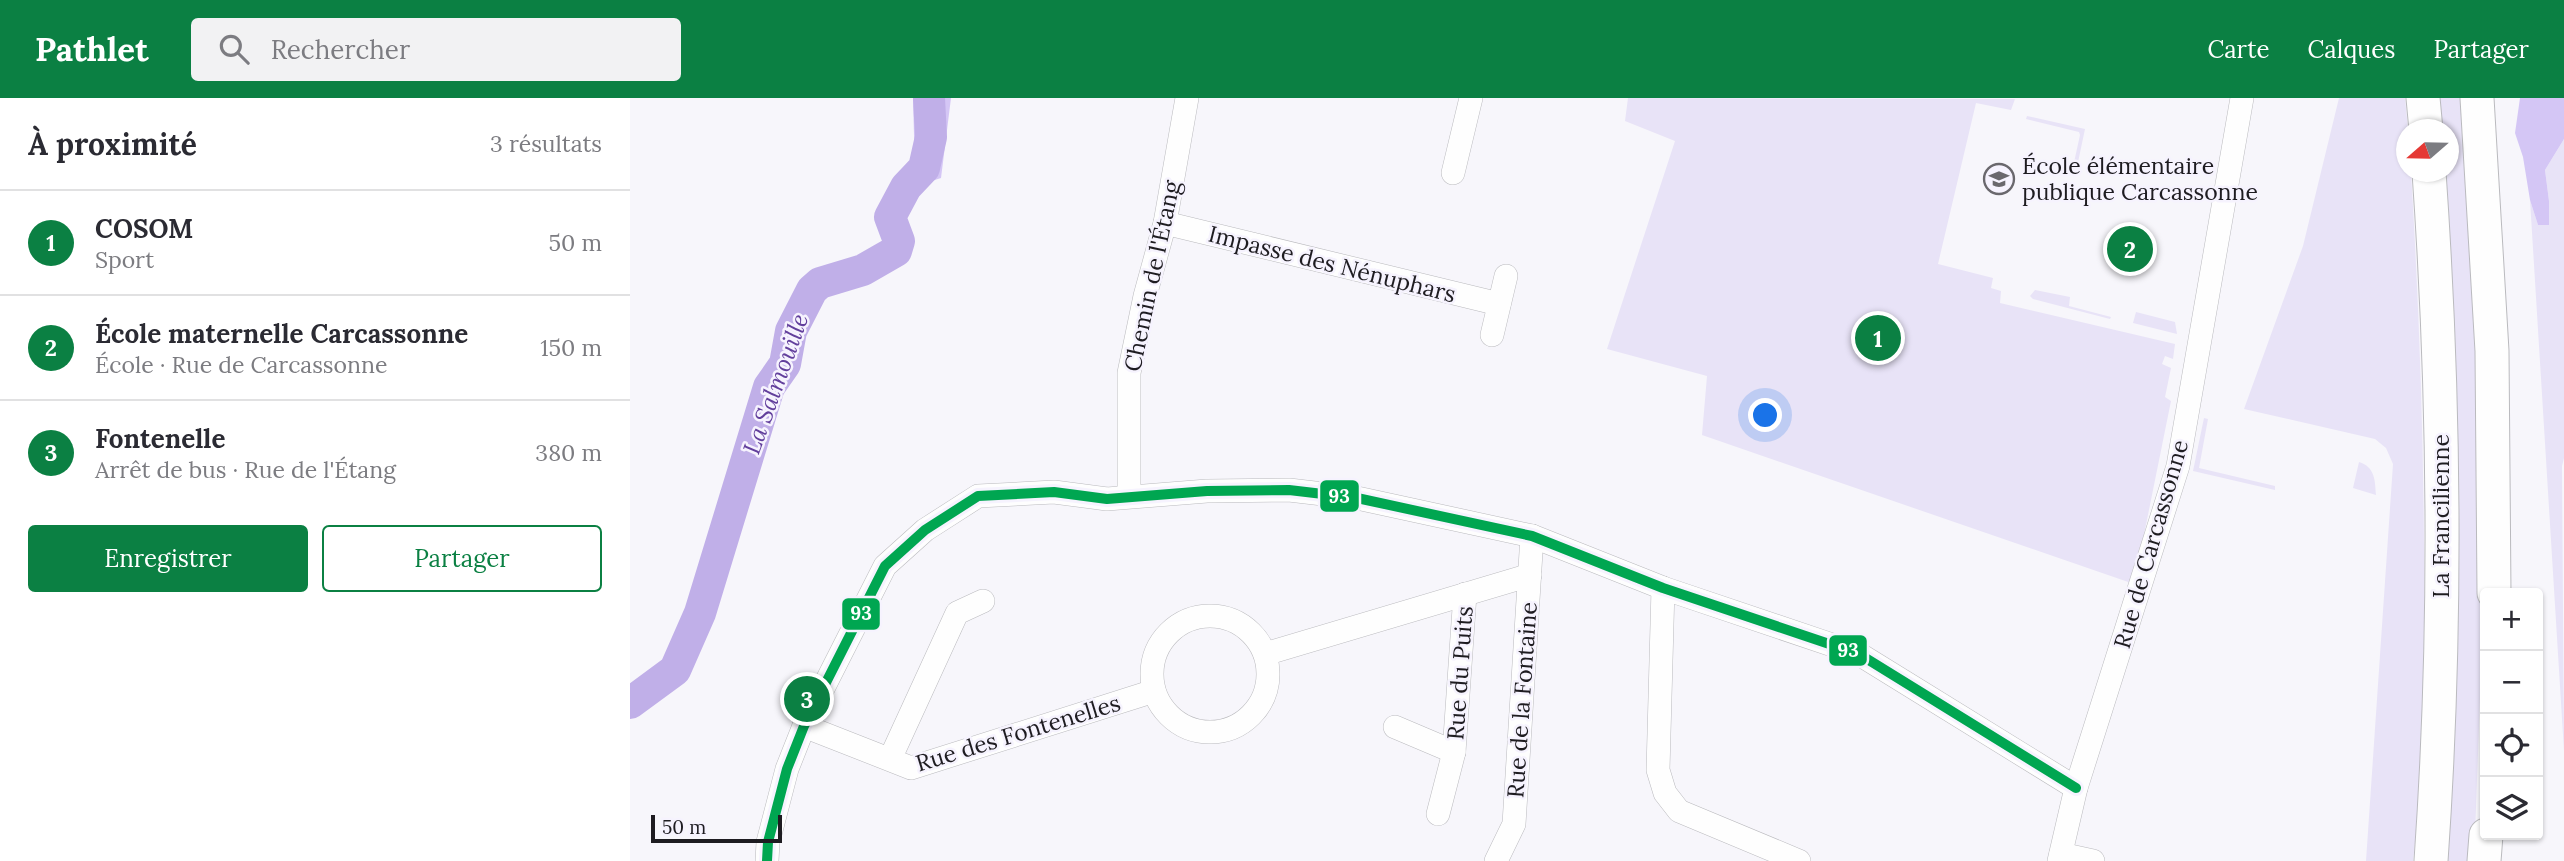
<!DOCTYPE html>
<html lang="fr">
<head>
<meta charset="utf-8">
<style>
	body { margin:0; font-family:Lora,serif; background:#f2f2f3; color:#2b2b33 }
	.controls { position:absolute; right:21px; bottom:21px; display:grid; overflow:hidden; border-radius:7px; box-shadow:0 2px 5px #0004 }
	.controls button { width:63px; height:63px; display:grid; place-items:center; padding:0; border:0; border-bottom:2px solid #e1e1e2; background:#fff; color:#2b2b33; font:35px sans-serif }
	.compass { position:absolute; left:1766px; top:21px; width:63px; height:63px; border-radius:50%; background:#fff; box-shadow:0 2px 5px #0004; rotate:250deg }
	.scale { position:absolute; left:21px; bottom:18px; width:131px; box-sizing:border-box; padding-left:7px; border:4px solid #1e1c21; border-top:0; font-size:19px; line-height:24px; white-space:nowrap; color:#1e1c21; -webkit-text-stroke:5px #f6f3fe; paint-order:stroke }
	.you { position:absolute; left:1136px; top:318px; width:24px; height:24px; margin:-18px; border:5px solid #fff; border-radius:50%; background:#1a73e8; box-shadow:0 0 0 10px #1a73e833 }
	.badge { display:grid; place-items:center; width:46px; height:46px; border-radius:50%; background:#0b8043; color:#fff; font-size:23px; font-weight:700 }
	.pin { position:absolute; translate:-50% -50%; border:4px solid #fff; box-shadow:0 2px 7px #0006 }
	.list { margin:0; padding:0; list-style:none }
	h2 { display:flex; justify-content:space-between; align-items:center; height:91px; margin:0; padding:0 28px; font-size:30px }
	h2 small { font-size:23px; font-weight:400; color:#7c7c81 }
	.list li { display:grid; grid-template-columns:46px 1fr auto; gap:21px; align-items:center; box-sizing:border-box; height:105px; padding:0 28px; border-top:2px solid #e1e1e2 }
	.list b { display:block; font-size:26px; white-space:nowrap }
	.list p { margin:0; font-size:23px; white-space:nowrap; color:#7c7c81 }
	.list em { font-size:23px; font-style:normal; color:#7c7c81 }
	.actions { display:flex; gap:14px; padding:21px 28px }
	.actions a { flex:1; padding:16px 0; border:2px solid #0b8043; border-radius:7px; text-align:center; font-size:24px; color:#0b8043 }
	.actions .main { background:#0b8043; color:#fff }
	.icon { flex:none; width:38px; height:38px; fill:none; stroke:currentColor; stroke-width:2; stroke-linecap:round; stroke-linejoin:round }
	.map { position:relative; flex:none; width:1934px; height:763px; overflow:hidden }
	header { display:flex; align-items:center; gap:42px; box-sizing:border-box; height:98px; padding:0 35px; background:#0b8043; color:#fff }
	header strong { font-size:33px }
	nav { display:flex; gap:38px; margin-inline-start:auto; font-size:24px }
	.search { width:490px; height:63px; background:#f2f2f3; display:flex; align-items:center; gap:18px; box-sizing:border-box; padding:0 24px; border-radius:7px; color:#7c7c81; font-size:26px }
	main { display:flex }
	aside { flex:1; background:#fff }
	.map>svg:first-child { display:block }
	.green { fill:#e8e3f7 }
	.forest { fill:#d4c6f5 }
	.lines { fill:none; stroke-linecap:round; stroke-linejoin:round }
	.river { stroke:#c0afe8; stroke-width:32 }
	.minor-casing { stroke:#bababe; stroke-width:24 }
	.highway-casing { stroke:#bababe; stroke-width:35 }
	.minor { stroke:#fefefe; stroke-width:23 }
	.highway { stroke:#fefefe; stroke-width:33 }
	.bus-1-casing { stroke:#f6f3fe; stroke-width:16 }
	.bus-1 { stroke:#00a651; stroke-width:10 }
	.labels { text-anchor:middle; stroke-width:5; stroke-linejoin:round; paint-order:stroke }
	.poi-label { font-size:23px; fill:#1e1c21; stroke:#f6f3fe; text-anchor:start }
	.street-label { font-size:23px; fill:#1e1c21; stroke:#f6f3fe }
	.water-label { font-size:24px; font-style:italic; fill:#623f9c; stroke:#f6f3fe }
	.line-badge { stroke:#f6f3fe; stroke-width:2.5 }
	.badge-label { font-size:19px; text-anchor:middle; font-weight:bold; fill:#fff }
</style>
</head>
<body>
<header>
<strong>Pathlet</strong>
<div class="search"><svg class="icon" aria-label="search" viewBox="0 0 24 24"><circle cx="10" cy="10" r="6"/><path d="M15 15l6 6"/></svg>Rechercher</div>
<nav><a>Carte</a><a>Calques</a><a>Partager</a></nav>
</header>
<main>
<aside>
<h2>À proximité<small>3 résultats</small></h2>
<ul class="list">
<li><span class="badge">1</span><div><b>COSOM</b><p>Sport</p></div><em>50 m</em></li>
<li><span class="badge">2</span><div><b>École maternelle Carcassonne</b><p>École · Rue de Carcassonne</p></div><em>150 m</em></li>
<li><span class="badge">3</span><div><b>Fontenelle</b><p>Arrêt de bus · Rue de l'Étang</p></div><em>380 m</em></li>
</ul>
<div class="actions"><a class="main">Enregistrer</a><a>Partager</a></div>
</aside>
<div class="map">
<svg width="1934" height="763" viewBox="0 0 1934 763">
	<rect width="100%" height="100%" fill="#f7f6fb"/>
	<!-- green -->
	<g class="green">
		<polygon points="998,0 1385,1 1381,12 1346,5 1308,166 1363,180 1361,190 1371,193 1370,205 1545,246 1543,261 1535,258 1532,266 1541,270 1535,299 1541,303 1504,486 1072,337 1077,278 977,251 1045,43 995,23"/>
		<path d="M1709,0H1775L1778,31L1776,32V74H1781C1790,224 1795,374 1794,524C1793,604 1792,684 1783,763H1736L1763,366L1756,350L1745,341L1614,311L1673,148Z"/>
		<polygon points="1805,0 1835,0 1852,363 1853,520 1844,763 1813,763 1811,74 1818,74 1818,32 1808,31"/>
		<polygon points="1397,18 1455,31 1447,69 1443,69 1450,37 1449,34 1396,21"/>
		<polygon points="1934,41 1934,360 1932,368 1934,653 1900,102 1908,127 1919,103 1915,72"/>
		<polygon points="1405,192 1440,199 1439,208 1481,219 1480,221 1403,201 1400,198"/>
		<polygon points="1506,214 1545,224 1547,236 1503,225"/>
		<polygon points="1574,320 1578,321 1569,370 1645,388 1645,392 1563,373"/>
		<path d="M1729,364C1745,369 1745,382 1746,397L1723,390Z"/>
	</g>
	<!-- forest -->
	<g class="forest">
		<polygon points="283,0 321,0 311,80 292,86 285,75"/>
		<polygon points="1890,0 1934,0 1934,41 1915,72 1919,103 1919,127 1908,127 1900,102 1893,59 1885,35"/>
	</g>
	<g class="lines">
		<!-- river -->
		<polyline class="river" points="0,605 45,572 70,515 139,289 155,266 161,233 182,192 190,185 233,172 266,153 269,143 260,119 276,89 294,70 301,39 299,0"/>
		<!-- minor casing -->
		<g class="minor-casing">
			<g id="minor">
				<polyline points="823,75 841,0"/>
				<polyline points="535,125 869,206"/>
				<polyline points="862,237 876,178"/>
				<polyline points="499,398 499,275 515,198 535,125 557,0"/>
				<polyline points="1033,490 1028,672 1035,695 1049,713 1169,763"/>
				<circle cx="580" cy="576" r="58"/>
				<polyline points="635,556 900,477"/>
				<polyline points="174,628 281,670 524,593"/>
				<polyline points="765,629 824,654"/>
				<polyline points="260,661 327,515 353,503"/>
				<polyline points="808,716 824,654 835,496"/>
				<polyline points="1431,756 1463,763"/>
				<polyline points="137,763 138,744 157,671 174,628 255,468 295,432 348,398 424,394 477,401 577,393 659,392 727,400 902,438 1033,490 1229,556 1446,690"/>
				<polyline points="866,763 884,726 902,438"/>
				<polyline points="1429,763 1446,690 1548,368 1612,0"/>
			</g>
		</g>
		<!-- highway casing -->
		<g class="highway-casing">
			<g id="highway">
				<polyline points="1793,0 1796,32"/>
				<polyline points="1847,0 1862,253 1864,495"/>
				<path d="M1799,74C1815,303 1817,534 1801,763"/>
				<polyline points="1854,763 1856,737"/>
			</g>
		</g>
		<!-- minor -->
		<use href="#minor" class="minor"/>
		<!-- highway -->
		<use href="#highway" class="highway"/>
		<!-- bus-1 casing -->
		<g class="bus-1-casing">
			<polyline id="bus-1" points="137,763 138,744 157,671 174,628 255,468 295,432 348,398 424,394 477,401 577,393 659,392 727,400 902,438 1033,490 1229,556 1446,690"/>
		</g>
		<!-- bus-1 -->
		<use href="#bus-1" class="bus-1"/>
	</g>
	<!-- icons -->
	<defs>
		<g id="school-ring" transform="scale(1.575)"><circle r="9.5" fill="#f6f3fe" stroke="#6a686d" stroke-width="1.5"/><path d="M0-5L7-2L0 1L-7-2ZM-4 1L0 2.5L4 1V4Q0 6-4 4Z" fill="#6a686d"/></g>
	</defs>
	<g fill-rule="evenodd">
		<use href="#school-ring" x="1369" y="81"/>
	</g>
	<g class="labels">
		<!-- poi labels -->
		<g class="poi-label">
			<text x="1392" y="76">École élémentaire<tspan x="1392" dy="26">publique Carcassonne</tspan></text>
		</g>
		<!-- street labels -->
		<g class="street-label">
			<text transform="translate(702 166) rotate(14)" y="8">Impasse des Nénuphars</text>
			<text transform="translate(522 178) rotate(-78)" y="8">Chemin de l'Étang</text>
			<text transform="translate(1811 418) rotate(-90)" y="8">La Francilienne</text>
			<text transform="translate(1521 446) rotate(-74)" y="8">Rue de Carcassonne</text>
			<text transform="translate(830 575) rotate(-86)" y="8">Rue du Puits</text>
			<text transform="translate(892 602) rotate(-86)" y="8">Rue de la Fontaine</text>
			<text transform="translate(388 635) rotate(-17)" y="8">Rue des Fontenelles</text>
		</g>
		<!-- water labels -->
		<g class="water-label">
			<text transform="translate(146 286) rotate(-70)" y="8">La Salmouille</text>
		</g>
	</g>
	<g class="line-badge">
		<rect x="689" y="381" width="41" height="34" rx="7" fill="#00a651"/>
		<rect x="211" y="499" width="40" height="34" rx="7" fill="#00a651"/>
		<rect x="1198" y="536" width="40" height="33" rx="7" fill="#00a651"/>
	</g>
	<g class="badge-label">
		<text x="709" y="405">93</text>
		<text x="231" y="522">93</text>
		<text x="1218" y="559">93</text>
	</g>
</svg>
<div class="controls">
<button>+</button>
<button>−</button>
<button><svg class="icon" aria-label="locate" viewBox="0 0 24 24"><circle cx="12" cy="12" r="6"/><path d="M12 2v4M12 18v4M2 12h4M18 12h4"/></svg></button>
<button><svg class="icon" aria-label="layers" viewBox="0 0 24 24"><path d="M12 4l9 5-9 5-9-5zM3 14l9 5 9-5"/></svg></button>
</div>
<svg class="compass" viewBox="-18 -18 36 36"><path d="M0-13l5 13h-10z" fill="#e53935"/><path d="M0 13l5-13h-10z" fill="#7c7c81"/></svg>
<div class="scale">50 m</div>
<div class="you"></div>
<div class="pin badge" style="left:1248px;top:240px">1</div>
<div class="pin badge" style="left:1500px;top:151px">2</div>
<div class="pin badge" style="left:177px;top:601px">3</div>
</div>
</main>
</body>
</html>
